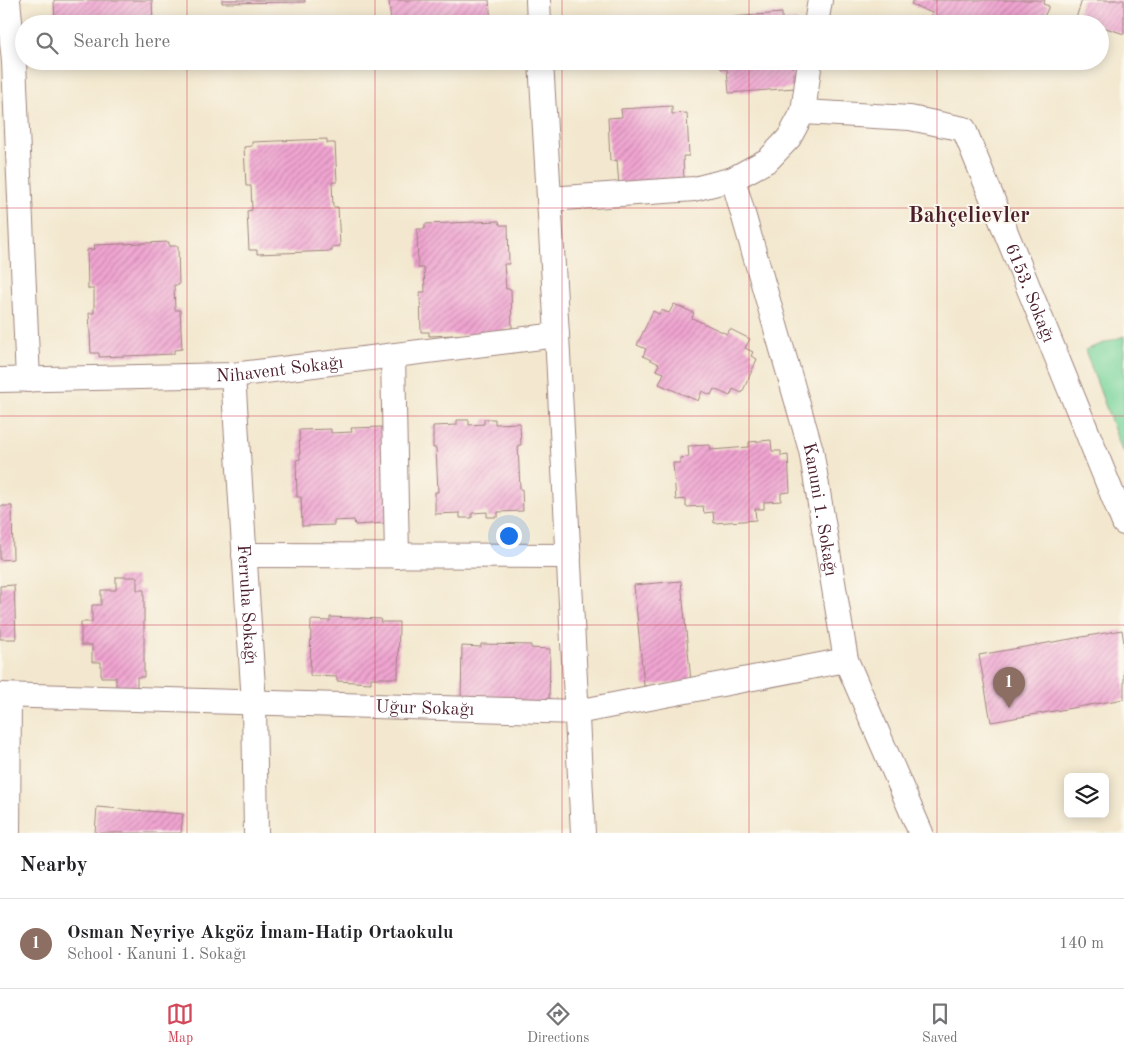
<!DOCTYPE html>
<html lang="en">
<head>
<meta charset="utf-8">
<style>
	body { margin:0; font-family:"Old Standard TT",serif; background:#f2f2f2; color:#202124 }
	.controls { position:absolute; right:15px; bottom:15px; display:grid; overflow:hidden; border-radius:8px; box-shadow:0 2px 12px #0003 }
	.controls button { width:45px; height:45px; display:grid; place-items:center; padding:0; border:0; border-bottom:1px solid #e0e0e0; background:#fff; color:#202124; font:25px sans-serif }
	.you { position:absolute; left:508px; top:535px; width:18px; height:18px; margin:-12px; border:4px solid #fff; border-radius:50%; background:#1a73e8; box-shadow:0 0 0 8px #1a73e833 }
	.badge { display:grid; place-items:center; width:32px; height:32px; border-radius:50%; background:#d1495b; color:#fff; font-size:16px; font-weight:700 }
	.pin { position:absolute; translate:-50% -41px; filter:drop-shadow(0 1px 2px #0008) }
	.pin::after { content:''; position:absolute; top:26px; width:18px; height:15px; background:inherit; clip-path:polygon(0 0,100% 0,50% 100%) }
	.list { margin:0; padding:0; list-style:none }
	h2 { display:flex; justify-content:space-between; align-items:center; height:65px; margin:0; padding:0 20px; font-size:21px }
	h2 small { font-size:16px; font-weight:400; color:#757577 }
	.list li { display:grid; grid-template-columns:32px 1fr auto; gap:15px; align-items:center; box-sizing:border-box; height:90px; padding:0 20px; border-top:1px solid #e0e0e0 }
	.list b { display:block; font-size:19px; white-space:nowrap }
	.list p { margin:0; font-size:16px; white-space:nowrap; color:#757577 }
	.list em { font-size:16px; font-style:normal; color:#757577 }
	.icon { flex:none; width:28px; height:28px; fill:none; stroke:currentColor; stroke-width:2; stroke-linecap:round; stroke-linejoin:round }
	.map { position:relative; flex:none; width:1124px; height:833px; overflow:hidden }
	.search { position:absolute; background:#fff; box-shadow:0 2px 12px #0003; left:15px; right:15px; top:15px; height:55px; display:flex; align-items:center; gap:12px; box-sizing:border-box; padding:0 18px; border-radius:28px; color:#757577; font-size:19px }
	.sheet { height:155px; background:#fff }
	nav { display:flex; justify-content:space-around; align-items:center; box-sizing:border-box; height:70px; border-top:1px solid #e0e0e0; background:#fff; font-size:14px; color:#757577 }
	nav a { display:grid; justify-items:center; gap:2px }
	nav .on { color:#d1495b }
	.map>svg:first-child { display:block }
	.green { fill:#7bd59c; stroke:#627a64 }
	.building { fill:url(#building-hatch) }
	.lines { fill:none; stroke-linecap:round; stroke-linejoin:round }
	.street-casing { stroke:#9e847d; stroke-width:26 }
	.street { stroke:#fff; stroke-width:24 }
	.grid { fill:none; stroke:#d1495b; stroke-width:1; stroke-opacity:0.55 }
	.labels { text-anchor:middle; stroke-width:4; stroke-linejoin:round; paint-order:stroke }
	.street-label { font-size:18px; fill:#4a1f2b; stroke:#fbf7ec }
	.district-label { font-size:22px; font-weight:bold; fill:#4a1f2b; stroke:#fbf7ec }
</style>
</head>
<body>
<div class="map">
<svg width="1124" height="833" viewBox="0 0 1124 833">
	<defs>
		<pattern id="building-hatch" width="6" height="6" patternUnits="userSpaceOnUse" patternTransform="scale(1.25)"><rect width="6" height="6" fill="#f0a5d1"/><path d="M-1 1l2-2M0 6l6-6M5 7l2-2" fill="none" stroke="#c486aa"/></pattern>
	</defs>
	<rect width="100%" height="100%" fill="#fbf7ec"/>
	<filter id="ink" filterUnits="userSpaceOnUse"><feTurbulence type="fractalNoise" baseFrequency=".02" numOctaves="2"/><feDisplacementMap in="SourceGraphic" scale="10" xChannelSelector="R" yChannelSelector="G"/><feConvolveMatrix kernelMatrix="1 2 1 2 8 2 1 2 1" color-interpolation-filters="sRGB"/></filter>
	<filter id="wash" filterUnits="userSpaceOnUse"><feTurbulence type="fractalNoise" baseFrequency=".0096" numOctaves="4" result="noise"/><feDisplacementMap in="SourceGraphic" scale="20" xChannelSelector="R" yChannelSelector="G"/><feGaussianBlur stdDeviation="1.12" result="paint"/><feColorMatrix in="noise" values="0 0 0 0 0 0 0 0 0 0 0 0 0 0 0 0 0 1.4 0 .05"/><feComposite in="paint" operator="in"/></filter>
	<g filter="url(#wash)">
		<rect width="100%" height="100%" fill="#f3e8cf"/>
		<!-- green -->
		<polygon class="green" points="1124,336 1124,450 1122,451 1085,350"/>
		<g id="blocks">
			<!-- building -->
			<g class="building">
				<polygon points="54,0 152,0 153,24 55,24"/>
				<polygon points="222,0 305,0 305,2 222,3"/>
				<polygon points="389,0 489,0 491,22 452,24 391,24"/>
				<polygon points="913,0 1045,0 1043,4 1049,6 1041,24 942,24 943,22 931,17 932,13 911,4"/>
				<polygon points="1082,0 1124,0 1124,34 1100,26 1100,24 1092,24 1076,18"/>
				<polygon points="782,13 782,21 796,20 797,24 731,24 731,17"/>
				<polygon points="720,61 800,61 800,63 793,64 795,88 729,93 727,69 721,69"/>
				<polygon points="672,106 672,114 687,113 689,156 683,156 684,181 619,185 617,160 610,161 608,118 622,117 621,109"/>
				<polygon points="327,139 327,143 335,143 337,182 332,182 333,207 338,207 340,246 332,247 332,251 257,254 257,250 249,250 247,211 252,210 251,186 246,186 244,147 252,146 252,142"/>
				<polygon points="499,221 500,225 508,225 509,264 504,264 506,289 511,289 512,328 504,329 504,333 429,336 429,332 421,332 420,292 425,292 424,268 418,268 417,229 425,229 425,224"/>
				<polygon points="169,242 169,246 178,246 179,285 174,285 175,310 180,310 182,349 174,350 174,354 99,357 99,353 91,353 89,313 94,313 94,289 88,289 87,250 95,249 94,245"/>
				<polygon points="674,304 694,313 692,318 727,334 730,329 750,339 745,348 753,352 751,356 757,359 742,393 733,389 730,396 714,389 711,395 702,391 698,401 659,384 664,373 656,370 659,364 643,356 646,349 637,345 653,311 659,314 661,310 669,313"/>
				<polygon points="484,419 495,419 495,424 520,423 521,445 518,445 520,489 522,489 523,511 498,512 498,517 487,517 487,512 472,513 472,518 460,518 460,513 435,514 435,492 438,492 436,448 433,448 433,426 457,425 457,420 469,420 469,425 484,424"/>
				<polygon points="384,427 387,523 355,525 354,520 334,521 334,525 302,526 301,497 297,497 296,460 300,459 299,430 331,429 331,433 352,432 351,428"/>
				<polygon points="771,440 772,451 781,451 781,456 788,455 790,492 781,493 781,501 764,502 764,509 755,509 756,520 714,523 713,512 704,513 703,506 686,507 686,499 676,500 673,463 680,463 680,458 689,457 688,446 710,445 711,450 749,447 749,442"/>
				<polygon points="0,506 12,506 13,559 0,560"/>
				<polygon points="116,577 137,577 137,590 144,590 144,677 137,677 137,690 116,690 116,677 101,677 101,662 92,662 92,645 81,645 81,622 92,622 92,605 101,605 101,590 116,590"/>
				<polygon points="681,581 691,681 644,686 634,585"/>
				<polygon points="14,585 16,639 0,639 0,586"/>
				<polygon points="330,617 381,619 380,622 399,622 398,678 371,678 371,683 337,681 337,677 310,676 311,620 330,621"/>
				<polygon points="1122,630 1124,643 1124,699 991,722 979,655"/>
				<polygon points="481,644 531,645 531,648 550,649 549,705 461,702 462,646 481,647"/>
				<polygon points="97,807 183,814 181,833 95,833"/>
			</g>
		</g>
	</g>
	<g filter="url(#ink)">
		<use href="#blocks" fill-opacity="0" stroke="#9e847d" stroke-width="1"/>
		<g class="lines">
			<!-- street casing -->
			<g class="street-casing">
				<g id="street">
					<polyline points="8,0 14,62 28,380"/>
					<polyline points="538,0 539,24"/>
					<polyline points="816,24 820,0"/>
					<polyline points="541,61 557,335 583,833"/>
					<path id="s1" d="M803,112L910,118L964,129L1124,523"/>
					<path id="s2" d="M733,179L811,450L846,660L921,833"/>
					<polyline points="549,199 694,189 733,179 768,160 789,138 803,112 810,61"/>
					<polyline points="393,356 397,556"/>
					<path id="s3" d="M233,375L254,703L256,833"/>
					<path id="s4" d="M0,380L233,375L557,335"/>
					<polyline points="244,555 569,556"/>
					<path id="s5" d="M0,695L577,712L846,660"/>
					<polyline points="8,833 9,696"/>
				</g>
			</g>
			<!-- street -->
			<use href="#street" class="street"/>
		</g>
	</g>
	<!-- grid -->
	<path class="grid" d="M187,0V24M375,0V24M562,0V24M749,0V24M937,0V24M187,61V833M375,61V833M562,61V833M749,61V833M937,61V833M0,208H1124M0,416H1124M0,625H1124"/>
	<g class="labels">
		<!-- street labels -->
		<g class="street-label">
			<text dy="6" stroke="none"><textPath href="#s1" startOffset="339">6153. Sokağı</textPath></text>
			<text dy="6" stroke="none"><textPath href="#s4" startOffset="280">Nihavent Sokağı</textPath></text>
			<text dy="6" stroke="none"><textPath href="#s2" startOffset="342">Kanuni 1. Sokağı</textPath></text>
			<text dy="6" stroke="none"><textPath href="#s3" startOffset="230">Ferruha Sokağı</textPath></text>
			<text dy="6" stroke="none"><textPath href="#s5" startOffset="425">Uğur Sokağı</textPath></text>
		</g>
		<!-- district labels -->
		<g class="district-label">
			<text x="969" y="222">Bahçelievler</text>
		</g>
	</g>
</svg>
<div class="controls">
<button><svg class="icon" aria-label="layers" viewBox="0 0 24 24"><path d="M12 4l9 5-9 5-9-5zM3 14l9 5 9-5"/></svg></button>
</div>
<div class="you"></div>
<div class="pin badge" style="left:1009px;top:708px;background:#8d6e63">1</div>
<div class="search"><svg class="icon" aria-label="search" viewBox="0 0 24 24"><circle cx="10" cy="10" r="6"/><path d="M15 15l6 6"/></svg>Search here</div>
</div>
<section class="sheet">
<h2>Nearby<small></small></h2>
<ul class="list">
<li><span class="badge" style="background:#8d6e63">1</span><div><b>Osman Neyriye Akgöz İmam-Hatip Ortaokulu</b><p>School · Kanuni 1. Sokağı</p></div><em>140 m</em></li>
</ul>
</section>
<nav>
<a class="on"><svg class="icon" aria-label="map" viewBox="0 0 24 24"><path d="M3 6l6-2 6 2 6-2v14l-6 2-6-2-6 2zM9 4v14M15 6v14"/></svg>Map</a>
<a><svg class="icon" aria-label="directions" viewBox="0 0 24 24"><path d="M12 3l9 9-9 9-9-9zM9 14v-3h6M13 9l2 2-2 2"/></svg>Directions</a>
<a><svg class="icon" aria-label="saved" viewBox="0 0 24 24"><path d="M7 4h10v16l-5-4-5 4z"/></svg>Saved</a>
</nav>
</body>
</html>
